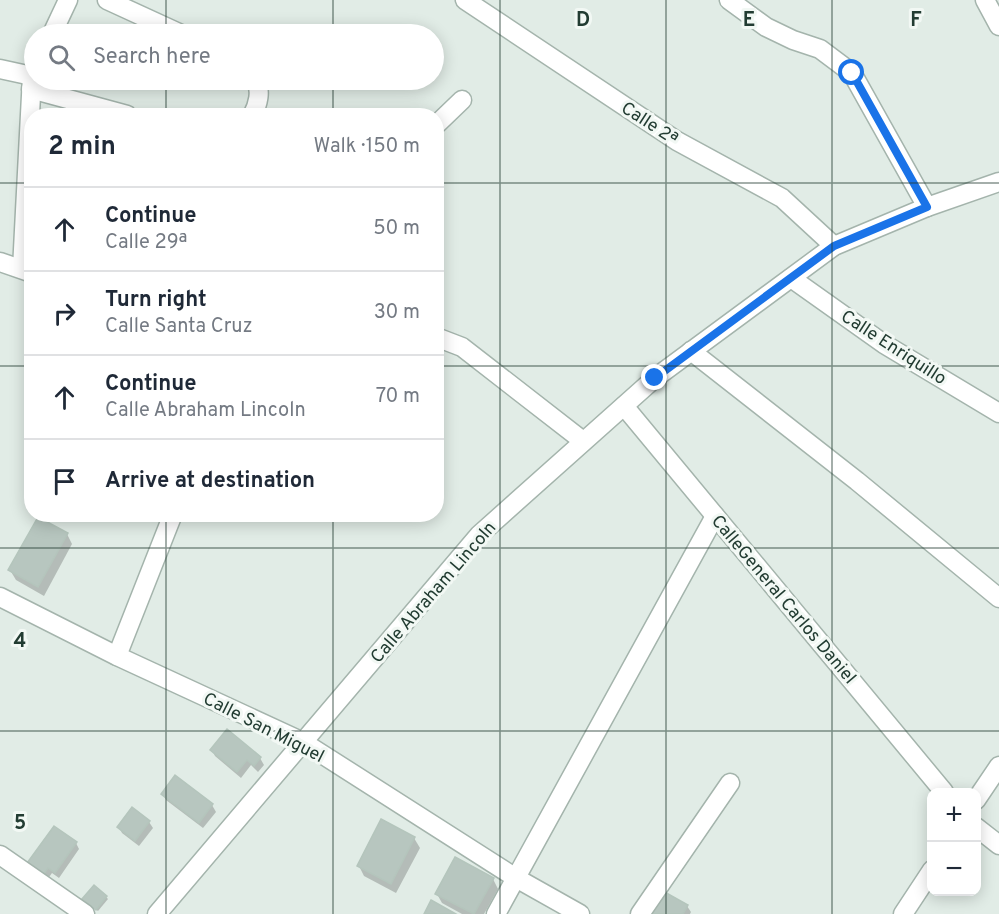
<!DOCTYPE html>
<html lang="en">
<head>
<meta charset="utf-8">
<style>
	body { margin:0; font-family:Overpass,sans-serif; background:#f6f6f7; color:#1f2937 }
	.controls { position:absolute; right:18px; bottom:18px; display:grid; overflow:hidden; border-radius:12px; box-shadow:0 3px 15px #0003 }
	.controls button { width:54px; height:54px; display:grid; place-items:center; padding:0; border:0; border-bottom:2px solid #e0e1e3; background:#fff; color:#1f2937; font:30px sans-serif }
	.stop { position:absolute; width:18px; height:18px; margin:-14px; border:4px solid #1a73e8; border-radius:50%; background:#fff }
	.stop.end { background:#1a73e8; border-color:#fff; box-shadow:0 2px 6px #0008 }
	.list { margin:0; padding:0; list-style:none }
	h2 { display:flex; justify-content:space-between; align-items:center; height:78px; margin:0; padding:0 24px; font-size:26px }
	h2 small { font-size:20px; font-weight:400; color:#747a83 }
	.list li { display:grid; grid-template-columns:39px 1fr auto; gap:18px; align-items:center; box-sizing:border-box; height:84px; padding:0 24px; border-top:2px solid #e0e1e3 }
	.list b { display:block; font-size:22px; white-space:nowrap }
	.list p { margin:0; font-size:20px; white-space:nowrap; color:#747a83 }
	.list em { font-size:20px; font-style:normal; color:#747a83 }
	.icon { flex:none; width:33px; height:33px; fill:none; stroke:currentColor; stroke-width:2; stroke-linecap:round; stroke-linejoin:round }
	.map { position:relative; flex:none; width:999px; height:914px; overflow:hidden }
	.search { position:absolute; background:#fff; box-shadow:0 3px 15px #0003; left:24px; top:24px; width:420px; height:66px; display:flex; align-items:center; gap:15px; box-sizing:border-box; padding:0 21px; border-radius:33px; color:#747a83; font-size:22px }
	.panel { position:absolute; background:#fff; box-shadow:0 3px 15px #0003; left:24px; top:108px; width:420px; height:414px; border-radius:24px }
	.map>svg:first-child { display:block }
	.shadow { fill:#0003 }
	.building { fill:#b7c6bf; stroke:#b4c5bc; stroke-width:1.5 }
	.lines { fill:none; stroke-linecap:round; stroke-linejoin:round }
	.minor-casing { stroke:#a4b4ac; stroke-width:21 }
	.minor { stroke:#fff; stroke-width:18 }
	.route { stroke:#1a73e8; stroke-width:8 }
	.grid { fill:none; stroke:#223c32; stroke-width:1.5; stroke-opacity:0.55 }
	.labels { text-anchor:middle; stroke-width:6; stroke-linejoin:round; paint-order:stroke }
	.street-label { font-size:18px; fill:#223c32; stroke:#f2f8f4 }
	.grid-label { font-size:20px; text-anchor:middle; font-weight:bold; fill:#223c32; stroke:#f2f8f4; stroke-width:6; stroke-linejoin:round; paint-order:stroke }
</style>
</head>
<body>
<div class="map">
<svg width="999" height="914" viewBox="0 0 999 914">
	<rect width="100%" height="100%" fill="#e1ece6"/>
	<!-- shadow -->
	<g class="shadow">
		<polygon points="67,534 72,544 44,596 16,580 10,570"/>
		<polygon points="227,731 260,758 264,765 258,772 251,765 241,778 215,756 212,750"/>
		<polygon points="175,777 212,805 216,812 203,828 166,800 163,794"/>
		<polygon points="149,822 153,828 139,846 122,833 119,827"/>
		<polygon points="414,838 420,848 396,893 364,876 359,866"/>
		<polygon points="76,843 79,849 59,878 52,873 47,880 33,870"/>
		<polygon points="493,879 498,889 484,914 462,914 442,903 437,894"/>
		<polygon points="106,897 108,899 98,911 85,901"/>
		<polygon points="687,906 691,912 690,914 649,914"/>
	</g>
	<!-- building -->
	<g class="building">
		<polygon points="38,517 68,533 38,587 8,570"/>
		<polygon points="227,729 261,757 254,766 247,760 237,772 210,750"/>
		<polygon points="175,775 213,804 199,823 161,794"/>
		<polygon points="132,807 150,821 135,841 117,827"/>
		<polygon points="381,819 415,837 391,884 357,866"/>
		<polygon points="54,826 77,842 55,873 48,868 43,875 27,863"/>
		<polygon points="455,857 494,878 474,914 435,894"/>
		<polygon points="94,885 107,896 96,910 82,899"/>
		<polygon points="661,890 688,905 683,914 647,914"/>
		<polygon points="431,900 456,914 424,914"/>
	</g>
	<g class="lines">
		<!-- minor casing -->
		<g class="minor-casing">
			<g id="minor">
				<polyline points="107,0 181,34"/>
				<polyline points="465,0 677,141 782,198 834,246"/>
				<polyline points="729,0 766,27 793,40 820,49 852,73 927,207"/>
				<polyline points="985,0 999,26"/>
				<polyline points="52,34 68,0"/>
				<polyline points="0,69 32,76"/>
				<polyline points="31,89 127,115"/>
				<path d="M252,116C258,105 262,90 255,80"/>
				<polyline points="436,125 462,100"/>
				<polyline points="0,262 32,273"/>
				<polyline points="22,269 32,76 34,71"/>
				<polyline points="791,278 884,344 999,413"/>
				<polyline points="436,337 462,347 583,441"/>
				<polyline points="691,351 857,481 999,598"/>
				<polyline points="624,406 944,792"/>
				<polyline points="0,597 117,656 303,742 516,878 580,914"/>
				<polyline points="117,656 173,514"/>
				<polyline points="976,800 999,766"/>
				<polyline points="976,827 999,845"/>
				<polyline points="0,855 85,914"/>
				<polyline points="157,914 479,535 655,378 834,246 927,207 999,182"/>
				<polyline points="496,914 715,516"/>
				<polyline points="640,914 730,783"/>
				<polyline points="903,914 932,870"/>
			</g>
		</g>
		<!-- minor -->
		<use href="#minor" class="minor"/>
	</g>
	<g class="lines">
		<!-- route -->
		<polyline class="route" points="655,378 834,246 927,207 852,73"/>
	</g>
	<!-- grid -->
	<path class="grid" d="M166,0V34M333,0V34M500,0V914M666,0V914M832,0V914M166,80V116M333,80V116M0,183H32M436,183H999M0,366H32M436,366H999M166,514V914M333,514V914M0,548H999M0,731H999"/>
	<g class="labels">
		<!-- street labels -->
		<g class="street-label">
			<text transform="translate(650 123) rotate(33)" y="6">Calle 2ª</text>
			<text transform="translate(894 347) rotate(33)" y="6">Calle Enriquillo</text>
			<text transform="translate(433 592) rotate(-49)" y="6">Calle Abraham Lincoln</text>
			<text transform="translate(784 599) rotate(50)" y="6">CalleGeneral Carlos Daniel</text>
			<text transform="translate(264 727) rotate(27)" y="6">Calle San Miguel</text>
		</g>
	</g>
	<g class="grid-label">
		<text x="583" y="26">D</text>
		<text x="749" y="26">E</text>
		<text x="916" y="26">F</text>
		<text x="20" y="647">4</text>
		<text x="20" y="829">5</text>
	</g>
</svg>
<div class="controls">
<button>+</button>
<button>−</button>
</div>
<div class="stop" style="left:852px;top:73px"></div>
<div class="stop end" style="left:655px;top:378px"></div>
<div class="search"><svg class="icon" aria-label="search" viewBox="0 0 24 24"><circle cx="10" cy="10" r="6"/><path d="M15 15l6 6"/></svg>Search here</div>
<section class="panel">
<h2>2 min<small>Walk · 150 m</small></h2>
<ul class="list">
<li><svg class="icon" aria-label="ahead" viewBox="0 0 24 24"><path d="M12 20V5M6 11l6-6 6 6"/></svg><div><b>Continue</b><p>Calle 29ª</p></div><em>50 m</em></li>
<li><svg class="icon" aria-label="right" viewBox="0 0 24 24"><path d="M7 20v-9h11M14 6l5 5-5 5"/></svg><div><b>Turn right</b><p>Calle Santa Cruz</p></div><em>30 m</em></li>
<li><svg class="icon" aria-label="ahead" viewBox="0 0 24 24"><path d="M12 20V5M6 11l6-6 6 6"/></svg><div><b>Continue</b><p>Calle Abraham Lincoln</p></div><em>70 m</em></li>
<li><svg class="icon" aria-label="arrive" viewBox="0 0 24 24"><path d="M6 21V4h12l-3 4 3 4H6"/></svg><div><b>Arrive at destination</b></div></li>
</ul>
</section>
</div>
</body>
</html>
